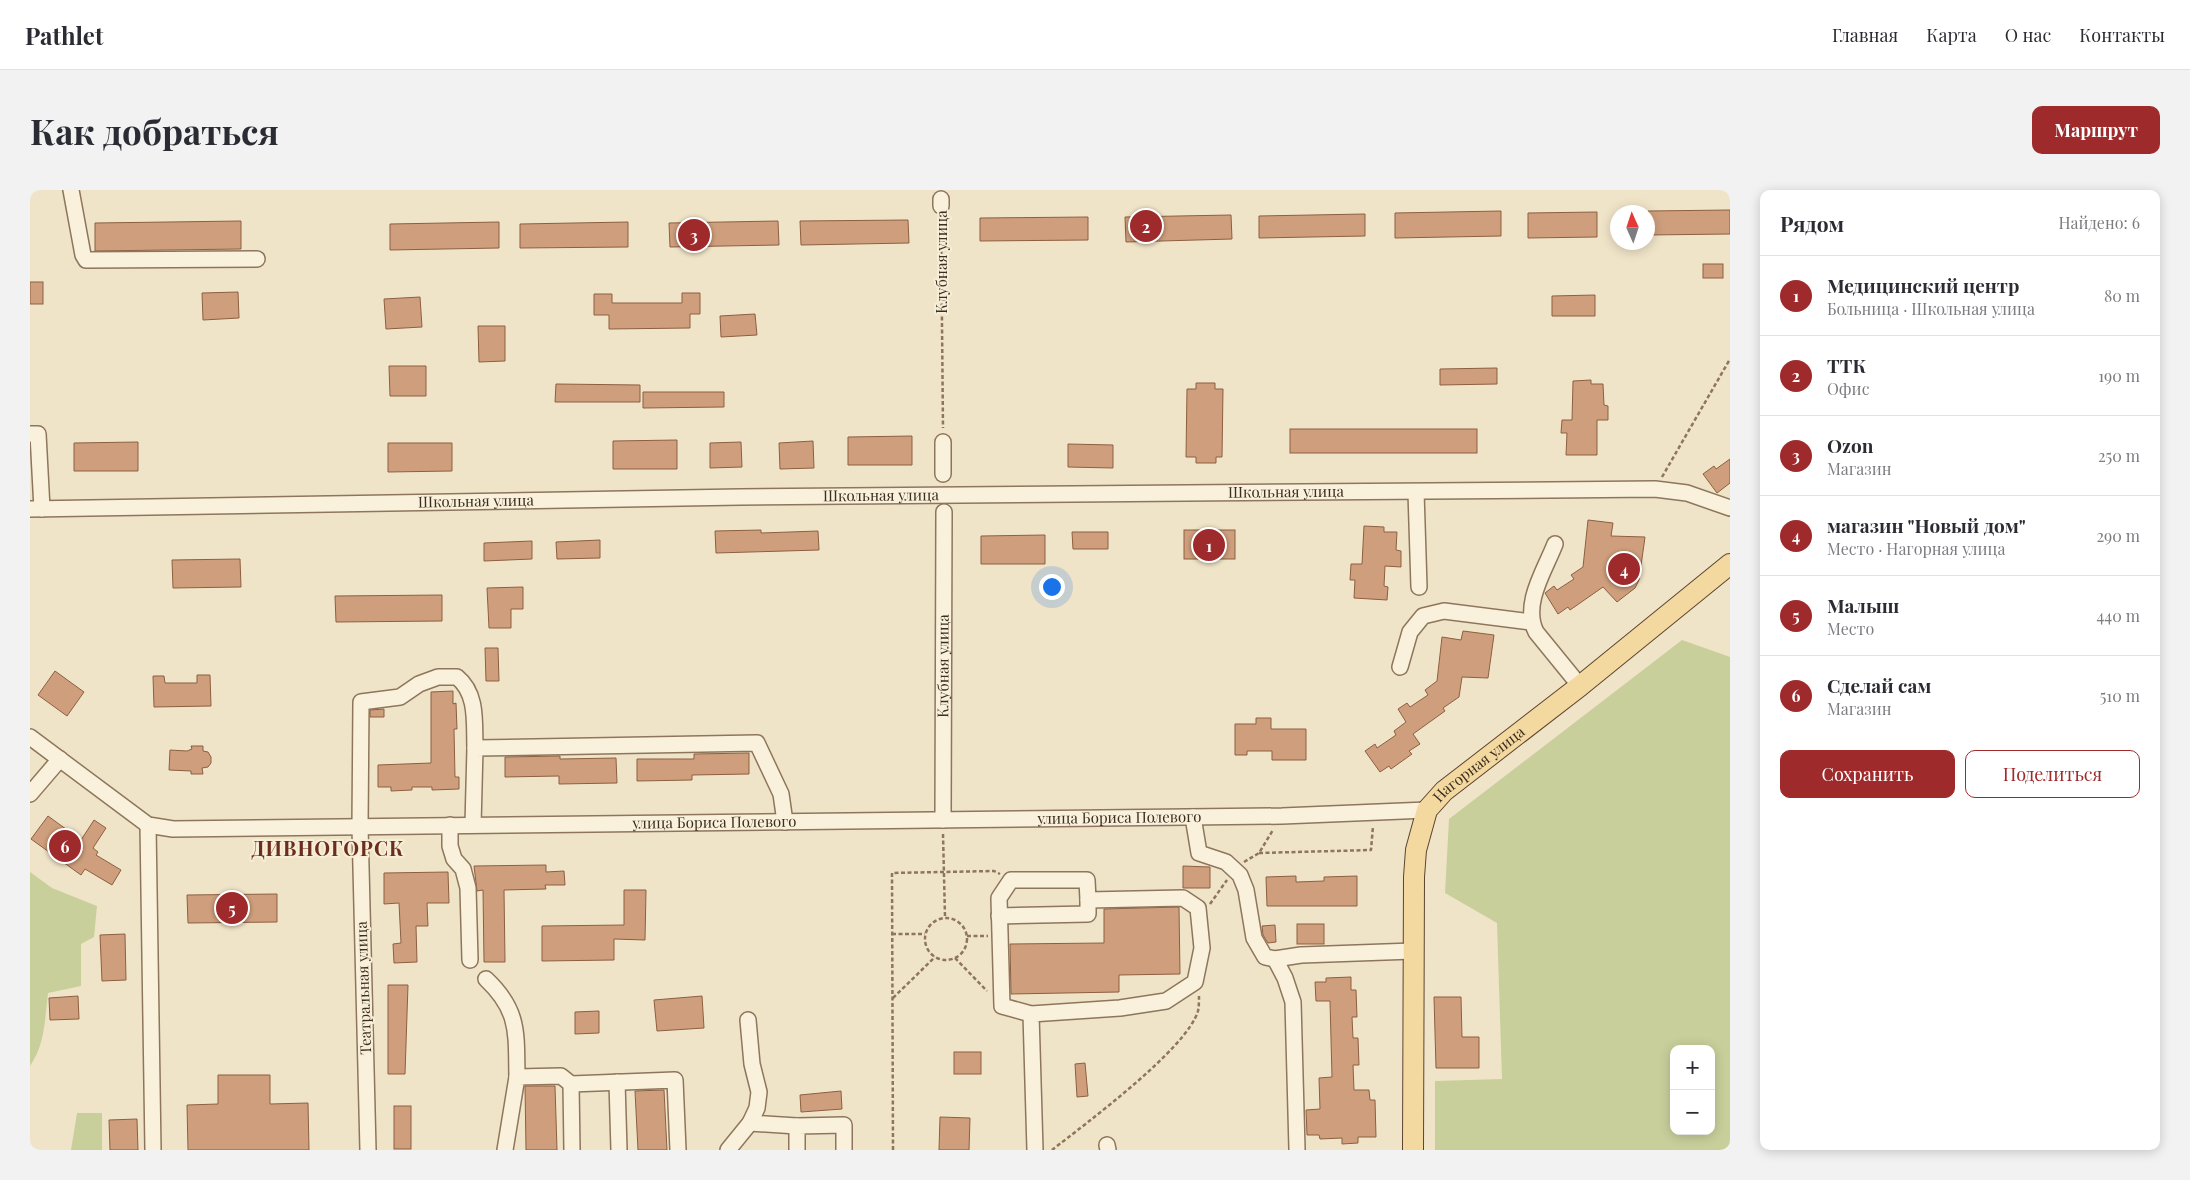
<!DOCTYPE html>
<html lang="ru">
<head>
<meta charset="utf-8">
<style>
	body { margin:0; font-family:"Playfair Display",serif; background:#f2f2f3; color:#2b2b33 }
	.controls { position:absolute; right:15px; bottom:15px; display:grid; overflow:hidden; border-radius:10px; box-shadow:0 2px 12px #0003 }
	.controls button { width:45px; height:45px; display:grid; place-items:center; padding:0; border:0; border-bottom:1px solid #e1e1e2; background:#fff; color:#2b2b33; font:25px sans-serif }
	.compass { position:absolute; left:1580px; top:15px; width:45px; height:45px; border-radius:50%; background:#fff; box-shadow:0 2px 12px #0003; rotate:357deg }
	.you { position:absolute; left:1021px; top:396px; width:18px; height:18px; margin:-12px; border:4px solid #fff; border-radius:50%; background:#1a73e8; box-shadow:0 0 0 8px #1a73e833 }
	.badge { display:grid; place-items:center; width:32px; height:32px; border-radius:50%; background:#9e2a2b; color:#fff; font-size:16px; font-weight:700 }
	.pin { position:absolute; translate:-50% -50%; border:2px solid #fff; box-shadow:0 1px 5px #0006 }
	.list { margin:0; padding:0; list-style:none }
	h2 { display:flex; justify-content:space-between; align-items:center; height:65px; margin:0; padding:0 20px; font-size:21px }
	h2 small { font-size:16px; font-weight:400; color:#7c7c81 }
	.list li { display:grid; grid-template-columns:32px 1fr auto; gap:15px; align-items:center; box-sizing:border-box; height:80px; padding:0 20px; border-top:1px solid #e1e1e2 }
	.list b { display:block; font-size:19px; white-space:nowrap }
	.list p { margin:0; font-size:16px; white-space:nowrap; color:#7c7c81 }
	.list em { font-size:16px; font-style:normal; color:#7c7c81 }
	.actions { display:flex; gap:10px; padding:15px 20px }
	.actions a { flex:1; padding:11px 0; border:1px solid #9e2a2b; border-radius:10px; text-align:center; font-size:18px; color:#9e2a2b }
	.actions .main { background:#9e2a2b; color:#fff }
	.map { position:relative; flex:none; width:1700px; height:960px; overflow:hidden; border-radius:10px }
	header { display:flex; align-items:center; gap:30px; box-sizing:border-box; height:70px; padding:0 25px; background:#fff; border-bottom:1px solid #e1e1e2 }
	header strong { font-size:24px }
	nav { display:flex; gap:28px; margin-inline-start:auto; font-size:18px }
	.intro { display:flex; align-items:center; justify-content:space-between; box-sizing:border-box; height:120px; padding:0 30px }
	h1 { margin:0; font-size:35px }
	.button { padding:12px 22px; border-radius:10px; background:#9e2a2b; color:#fff; font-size:18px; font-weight:700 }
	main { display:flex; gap:30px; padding:0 30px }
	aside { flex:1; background:#fff; border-radius:10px; box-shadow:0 2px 12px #0003 }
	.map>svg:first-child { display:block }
	.green { fill:#c9cf9b; fill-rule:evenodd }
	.building { fill:#cf9f7d; stroke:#8d5f41 }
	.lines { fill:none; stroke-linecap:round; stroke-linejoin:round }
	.minor-casing { stroke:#8d765c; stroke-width:18 }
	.major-casing { stroke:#5b4430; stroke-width:22 }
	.path { stroke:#8d765c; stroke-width:2.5; stroke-dasharray:4 2.5; stroke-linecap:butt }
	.minor { stroke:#faf1dc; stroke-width:15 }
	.major { stroke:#f3d9a0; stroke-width:20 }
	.labels { text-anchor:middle; stroke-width:4; stroke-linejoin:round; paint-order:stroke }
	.street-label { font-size:15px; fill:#3d2e20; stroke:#f7eed8 }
	.district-label { font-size:20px; font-weight:bold; letter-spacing:1px; fill:#6b2e1e; stroke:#f7eed8 }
</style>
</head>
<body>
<header>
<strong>Pathlet</strong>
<nav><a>Главная</a><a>Карта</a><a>О нас</a><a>Контакты</a></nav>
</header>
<div class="intro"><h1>Как добраться</h1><a class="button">Маршрут</a></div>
<main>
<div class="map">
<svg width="1700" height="960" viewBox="0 0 1700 960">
	<rect width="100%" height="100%" fill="#f0e4c8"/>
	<!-- green -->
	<g class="green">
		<path d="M1652,450L1700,467V960H1405V891L1472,889L1467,733L1415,703L1419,629ZM1644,859H1681V941H1644Z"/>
		<path d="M0,682L22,698L67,716L64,747L51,754V796L18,803C15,828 15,855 0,876Z"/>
		<polygon points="47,923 72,923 72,960 41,960"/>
	</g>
	<!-- building -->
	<g class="building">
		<polygon points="1700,20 1700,44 1618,45 1618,21"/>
		<polygon points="1471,21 1471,46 1365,48 1365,23"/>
		<polygon points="1567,22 1567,47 1498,48 1498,23"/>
		<polygon points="1335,24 1335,46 1229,48 1229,26"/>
		<polygon points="1201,25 1202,49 1096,52 1095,27"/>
		<polygon points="1058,27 1058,50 950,51 950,28"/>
		<polygon points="878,30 879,53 771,55 770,31"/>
		<polygon points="211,31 211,59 65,61 65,33"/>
		<polygon points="748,31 749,55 640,57 639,33"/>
		<polygon points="469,32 469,58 360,60 360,34"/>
		<polygon points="598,32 598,57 490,58 490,34"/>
		<rect x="1673" y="74" width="20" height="14"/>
		<rect x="0" y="92" width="13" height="22"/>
		<polygon points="208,102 209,128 173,130 172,103"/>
		<polygon points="652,103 670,103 670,124 660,124 660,138 579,139 579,125 564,125 564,104 582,104 582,113 652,113"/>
		<polygon points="1565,105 1565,126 1522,126 1522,106"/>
		<polygon points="390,107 392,137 356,139 354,109"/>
		<polygon points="725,124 727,145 691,147 690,126"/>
		<polygon points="448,136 475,136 475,171 449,172"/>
		<polygon points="359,176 396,176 396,206 360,206"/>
		<polygon points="1467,178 1467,194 1410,195 1410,179"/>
		<polygon points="1561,190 1561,194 1573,194 1574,215 1578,216 1578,230 1567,230 1567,265 1536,265 1537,243 1531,243 1532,230 1542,230 1543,191"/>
		<polygon points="1166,193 1185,193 1185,199 1193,199 1192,267 1186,267 1186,273 1166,273 1166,267 1156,267 1157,199 1166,199"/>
		<polygon points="526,194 610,195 610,212 525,212"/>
		<polygon points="613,202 694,202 694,217 613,218"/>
		<rect x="1260" y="239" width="187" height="24"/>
		<polygon points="882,246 882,275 818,275 818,247"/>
		<polygon points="647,250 647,279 583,279 583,251"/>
		<polygon points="783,251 784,278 750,279 749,253"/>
		<polygon points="108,252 108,281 44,281 44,253"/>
		<polygon points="711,252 712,277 680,278 680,253"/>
		<polygon points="358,253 422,253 422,281 358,282"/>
		<polygon points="1038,254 1083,255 1083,278 1038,277"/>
		<polygon points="1700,269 1700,293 1687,303 1673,284 1684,276 1686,279"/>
		<polygon points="1558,330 1583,333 1581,346 1615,347 1609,390 1605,398 1587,412 1573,397 1540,420 1538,417 1528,424 1515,403 1524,396 1527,400 1544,389 1541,385 1553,377"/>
		<polygon points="1334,336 1354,337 1354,342 1367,342 1366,360 1371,361 1371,377 1355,376 1354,396 1358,397 1357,410 1324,408 1325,390 1320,390 1321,374 1332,374"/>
		<polygon points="731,340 731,343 788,341 789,360 686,363 685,341"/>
		<rect x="1154" y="340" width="51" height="29"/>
		<polygon points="1042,342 1078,342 1078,359 1043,359"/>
		<polygon points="1015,345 1015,374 951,374 951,346"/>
		<polygon points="570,350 570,368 527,369 526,352"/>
		<polygon points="502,351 502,369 454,371 454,353"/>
		<polygon points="210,369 211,397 143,398 142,370"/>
		<polygon points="493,397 493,419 481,419 481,438 459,438 457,398"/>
		<polygon points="412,405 412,431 306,432 305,406"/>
		<polygon points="1433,441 1464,445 1458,488 1432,487 1429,507 1413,518 1415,521 1383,544 1390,554 1379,561 1382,564 1361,579 1359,576 1350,582 1335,561 1345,554 1347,558 1366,545 1364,541 1376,532 1368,519 1377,513 1380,517 1398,505 1395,500 1407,491 1412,447 1431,450"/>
		<polygon points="455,458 468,458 469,491 456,491"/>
		<polygon points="25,481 54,502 37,526 8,505"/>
		<polygon points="167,485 180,485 181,516 124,517 123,486 134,486 135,493 167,493"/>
		<polygon points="423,501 423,514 426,513 427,539 424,539 425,587 429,587 429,599 402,600 402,597 382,597 382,600 361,601 361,597 348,597 348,575 401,573 401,502"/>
		<polygon points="354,519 354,527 340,527 340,520"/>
		<polygon points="1226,528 1241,528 1241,539 1276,539 1276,570 1242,570 1242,561 1217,561 1217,565 1205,565 1205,534 1226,534"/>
		<polygon points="161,556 173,556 173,561 178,562 181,567 181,573 178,577 172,578 173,584 161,584 161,581 139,580 140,560 157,561 162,559"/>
		<polygon points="719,563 719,584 662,585 662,590 607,591 607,569 664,569 664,564"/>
		<polygon points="530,566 530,569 586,568 587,593 529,594 529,586 475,587 475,567"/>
		<polygon points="18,626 51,650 64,630 76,638 63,658 68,662 66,665 91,680 82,695 55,679 51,685 1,649"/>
		<polygon points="516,675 516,682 534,681 535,695 515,695 516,699 474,700 475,772 454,772 453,700 447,701 444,676"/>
		<polygon points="1153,676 1180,677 1180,698 1153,698"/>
		<polygon points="418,682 419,713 397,713 398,736 386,736 387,772 364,773 363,754 371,753 369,713 354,714 354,683"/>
		<polygon points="1266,686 1266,692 1294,691 1294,687 1327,686 1327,716 1237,716 1236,687"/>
		<polygon points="594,700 616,700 615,750 584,749 584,770 512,771 512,736 594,735"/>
		<polygon points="247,704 247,732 158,733 157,705"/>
		<polygon points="1149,717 1150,784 1089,785 1089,802 981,804 980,754 1074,753 1074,719"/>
		<rect x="1267" y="734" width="27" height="20"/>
		<polygon points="1245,735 1246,752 1238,753 1233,745 1232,736"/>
		<polygon points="95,744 96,790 72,791 70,745"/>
		<polygon points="1321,787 1321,800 1326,800 1327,827 1322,827 1323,848 1328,848 1329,875 1323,875 1324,900 1339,900 1340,910 1345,910 1346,947 1328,947 1328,953 1312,954 1312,948 1290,949 1289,945 1277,945 1276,920 1290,919 1289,888 1302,887 1300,811 1286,811 1285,792 1296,792 1296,788"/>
		<polygon points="358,795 378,795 375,884 358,884"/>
		<polygon points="48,806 49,829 20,830 19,808"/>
		<polygon points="672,806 674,838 627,841 624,810"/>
		<polygon points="1404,807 1431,807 1432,847 1449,847 1449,878 1406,878"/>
		<polygon points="569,821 569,843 545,844 545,822"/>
		<rect x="924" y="862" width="27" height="22"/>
		<polygon points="1055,873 1058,906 1047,907 1045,874"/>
		<polygon points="188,885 240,885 240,914 278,913 279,960 158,960 157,915 188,914"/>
		<polygon points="495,896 525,896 527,960 496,960"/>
		<polygon points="634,900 637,960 608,960 605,901"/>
		<polygon points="811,901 812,919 771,922 770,905"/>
		<rect x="364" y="916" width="17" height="43"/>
		<polygon points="910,927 940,928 939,960 909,960"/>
		<polygon points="107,929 108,960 80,960 79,930"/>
	</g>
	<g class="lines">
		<!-- minor casing -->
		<g class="minor-casing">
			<g id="minor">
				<polyline points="41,0 53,65 56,70 227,69"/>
				<polyline points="911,9 911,16"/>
				<polyline points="0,244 8,244 12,319"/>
				<polyline points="913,252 913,284"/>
				<polyline points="1386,302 1389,397"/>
				<path id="s1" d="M0,319L710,307L1625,299L1657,303L1700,318"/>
				<path d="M1525,354C1515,380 1492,414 1506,442L1550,496"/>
				<polyline points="1370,477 1380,442 1393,426 1414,421 1501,432"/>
				<path id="s2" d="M0,547L118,635L143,639L1252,626L1397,620"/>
				<polyline points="0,604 30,569"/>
				<polyline points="1163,627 1169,663 1196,672 1210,685 1216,700 1224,748 1235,767 1245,769 1271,765 1383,761"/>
				<path id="s3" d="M913,630L914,322"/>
				<polyline points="118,635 123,960"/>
				<polyline points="420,635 420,656 424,669 433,679 438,698 440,770"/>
				<polyline points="443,635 445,558 727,553 751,604 755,632"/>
				<polyline points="969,726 1058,724 1058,710"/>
				<polyline points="1245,769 1255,788 1263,812 1267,959"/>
				<path d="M456,789C490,821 486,844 487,887"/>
				<polyline points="1001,824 1090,818 1136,811 1165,792 1172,758 1168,718 1153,708 1058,710 1057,690 981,690 969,708 972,816 1001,824 1005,960"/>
				<polyline points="587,892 589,960"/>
				<polyline points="720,933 767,936"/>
				<polyline points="1077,955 1078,960"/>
				<path d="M338,960L330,637L331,512L370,507L389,494L408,487H427C448,504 444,533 445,558"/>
				<polyline points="475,960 487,887 531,886 541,894"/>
				<polyline points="542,960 541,894 645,890 648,960"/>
				<polyline points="698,960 720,933 727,918 729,902 722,874 718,830"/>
				<polyline points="767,960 767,936 814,935 814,960"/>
			</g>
		</g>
		<!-- major casing -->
		<g class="major-casing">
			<g id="major">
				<path id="s4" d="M1383,960L1384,687L1386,660L1397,620L1414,601L1550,496L1700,374"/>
			</g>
		</g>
		<!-- path -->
		<g class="path">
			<polyline points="911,29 913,238"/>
			<polyline points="1632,287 1700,169"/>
			<polyline points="913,644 915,727"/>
			<polyline points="1229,663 1341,660 1343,636"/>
			<polyline points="1214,672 1229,663 1243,640"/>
			<polyline points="1180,714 1197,690"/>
			<circle cx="916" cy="749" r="21"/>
			<polyline points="862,744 895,744"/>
			<polyline points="937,746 958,746"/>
			<polyline points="925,768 957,801"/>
			<polyline points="863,808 905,767"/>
			<polyline points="863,960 862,683 964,681 970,684"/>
			<path d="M1022,960C1055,934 1157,859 1168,821C1169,816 1169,811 1169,806"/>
		</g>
		<!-- minor -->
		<use href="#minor" class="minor"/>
		<!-- major -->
		<use href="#major" class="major"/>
	</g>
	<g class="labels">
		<!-- street labels -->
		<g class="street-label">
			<text transform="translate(912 72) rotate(-90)" y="5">Клубная улица</text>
			<text dy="5" stroke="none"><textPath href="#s1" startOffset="1256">Школьная улица</textPath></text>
			<text dy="5" stroke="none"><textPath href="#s1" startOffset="851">Школьная улица</textPath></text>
			<text dy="5" stroke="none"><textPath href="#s1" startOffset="446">Школьная улица</textPath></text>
			<text dy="5" stroke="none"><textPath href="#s3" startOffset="154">Клубная улица</textPath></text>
			<text dy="5" stroke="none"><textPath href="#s4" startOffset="411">Нагорная улица</textPath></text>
			<text dy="5" stroke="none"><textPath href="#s2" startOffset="1119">улица Бориса Полевого</textPath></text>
			<text dy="5" stroke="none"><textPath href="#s2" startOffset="714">улица Бориса Полевого</textPath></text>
			<text transform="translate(334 798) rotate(-92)" y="5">Театральная улица</text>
		</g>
		<!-- district labels -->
		<g class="district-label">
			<text x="298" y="666">ДИВНОГОРСК</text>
		</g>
	</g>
</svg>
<div class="controls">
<button>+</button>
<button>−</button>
</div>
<svg class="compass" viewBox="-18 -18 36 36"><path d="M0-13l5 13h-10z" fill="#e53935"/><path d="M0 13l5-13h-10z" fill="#7c7c81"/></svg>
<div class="you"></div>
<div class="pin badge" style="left:1179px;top:355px">1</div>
<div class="pin badge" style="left:1116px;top:36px">2</div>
<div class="pin badge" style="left:664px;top:45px">3</div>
<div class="pin badge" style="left:1594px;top:379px">4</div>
<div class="pin badge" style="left:202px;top:718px">5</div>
<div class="pin badge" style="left:35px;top:656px">6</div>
</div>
<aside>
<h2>Рядом<small>Найдено: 6</small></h2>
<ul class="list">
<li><span class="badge">1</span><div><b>Медицинский центр</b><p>Больница · Школьная улица</p></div><em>80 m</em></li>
<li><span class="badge">2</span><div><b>ТТК</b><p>Офис</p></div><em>190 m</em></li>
<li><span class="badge">3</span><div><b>Ozon</b><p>Магазин</p></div><em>250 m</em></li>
<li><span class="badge">4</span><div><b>магазин &quot;Новый дом&quot;</b><p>Место · Нагорная улица</p></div><em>290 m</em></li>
<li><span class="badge">5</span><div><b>Малыш</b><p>Место</p></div><em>440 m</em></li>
<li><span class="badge">6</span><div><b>Сделай сам</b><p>Магазин</p></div><em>510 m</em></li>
</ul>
<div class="actions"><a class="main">Сохранить</a><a>Поделиться</a></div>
</aside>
</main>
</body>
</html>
